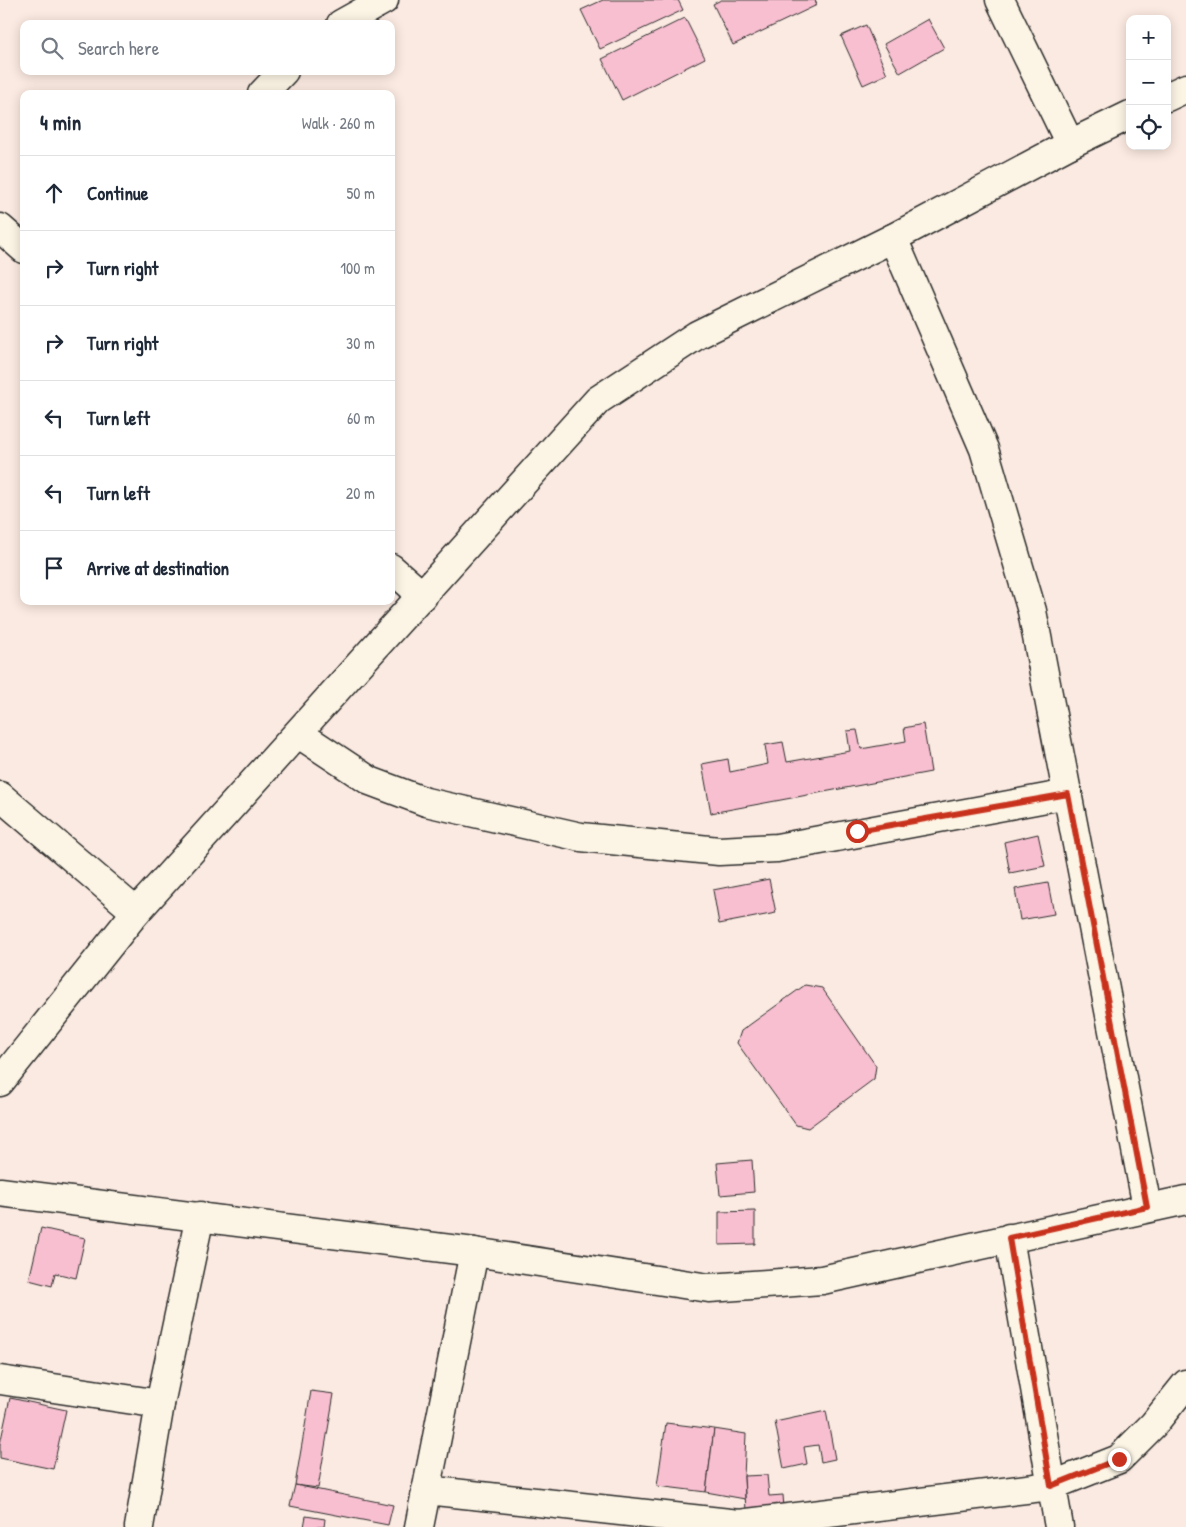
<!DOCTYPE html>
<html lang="en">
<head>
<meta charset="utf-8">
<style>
	body { margin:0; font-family:"Patrick Hand",sans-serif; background:#f2f2f3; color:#1f2937 }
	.controls { position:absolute; right:15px; top:15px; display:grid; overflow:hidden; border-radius:10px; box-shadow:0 2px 12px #0003 }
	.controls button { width:45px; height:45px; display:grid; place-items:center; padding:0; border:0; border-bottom:1px solid #e0e1e3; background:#fff; color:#1f2937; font:25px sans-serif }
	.stop { position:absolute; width:15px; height:15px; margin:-11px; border:4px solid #c8321e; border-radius:50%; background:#fff }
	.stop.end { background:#c8321e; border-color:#fff; box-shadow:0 1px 5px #0008 }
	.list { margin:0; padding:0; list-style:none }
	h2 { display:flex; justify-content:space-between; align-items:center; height:65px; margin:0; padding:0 20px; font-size:21px }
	h2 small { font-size:16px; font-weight:400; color:#747a83 }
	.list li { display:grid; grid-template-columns:32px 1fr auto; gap:15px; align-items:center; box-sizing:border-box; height:75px; padding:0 20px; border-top:1px solid #e0e1e3 }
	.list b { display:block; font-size:19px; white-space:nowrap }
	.list em { font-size:16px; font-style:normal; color:#747a83 }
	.icon { flex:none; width:28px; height:28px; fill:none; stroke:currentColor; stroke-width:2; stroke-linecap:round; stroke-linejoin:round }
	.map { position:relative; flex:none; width:1186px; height:1527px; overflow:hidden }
	.search { position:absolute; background:#fff; box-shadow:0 2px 12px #0003; left:20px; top:20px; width:375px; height:55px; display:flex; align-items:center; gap:12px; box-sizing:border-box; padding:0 18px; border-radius:10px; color:#747a83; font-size:19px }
	.panel { position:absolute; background:#fff; box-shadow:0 2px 12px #0003; left:20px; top:90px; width:375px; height:515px; border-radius:10px }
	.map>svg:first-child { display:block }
	.building { fill:#f8bfd1; stroke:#2b2b2b }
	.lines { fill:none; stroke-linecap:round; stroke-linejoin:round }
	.street-casing { stroke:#2b2b2b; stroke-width:31 }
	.street { stroke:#fcf5e5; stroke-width:28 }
	.route { stroke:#c8321e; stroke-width:6 }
</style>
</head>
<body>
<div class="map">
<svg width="1186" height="1527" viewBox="0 0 1186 1527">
	<rect width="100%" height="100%" fill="#fbeae1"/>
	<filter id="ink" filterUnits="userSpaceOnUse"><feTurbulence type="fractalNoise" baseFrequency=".02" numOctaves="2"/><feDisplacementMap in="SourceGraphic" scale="10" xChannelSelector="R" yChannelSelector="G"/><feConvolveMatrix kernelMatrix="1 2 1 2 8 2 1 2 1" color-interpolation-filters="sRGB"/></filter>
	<g filter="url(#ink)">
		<!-- building -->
		<g class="building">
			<polygon points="603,0 678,0 683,10 600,49 581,10"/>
			<polygon points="721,0 815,0 817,5 733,45 713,4"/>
			<polygon points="685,18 705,58 622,100 602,59"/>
			<polygon points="928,19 944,48 900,73 884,44"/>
			<polygon points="866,25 887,74 863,85 841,36"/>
			<polygon points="923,724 931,772 711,813 702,764 728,759 730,772 768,764 765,745 783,742 787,762 850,751 847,731 857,730 861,749 906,741 904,728"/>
			<polygon points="1038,834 1045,866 1010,873 1004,842"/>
			<polygon points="769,879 776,913 719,924 713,890"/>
			<polygon points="1048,883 1054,914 1020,920 1015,889"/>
			<polygon points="805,985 822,988 876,1066 874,1079 808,1128 796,1125 737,1043 741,1031"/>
			<polygon points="752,1160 754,1192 720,1195 717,1163"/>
			<polygon points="755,1211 755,1244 719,1245 719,1212"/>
			<polygon points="41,1228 85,1238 76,1278 55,1273 52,1286 29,1280"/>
			<polygon points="311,1391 334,1394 318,1488 295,1485"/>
			<polygon points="10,1398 66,1410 53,1469 0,1458 0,1444"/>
			<polygon points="826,1411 835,1459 821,1462 818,1445 804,1447 807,1464 784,1469 775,1422"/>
			<polygon points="666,1423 714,1429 706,1492 657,1486"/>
			<polygon points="714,1429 746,1434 744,1476 745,1499 706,1492"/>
			<polygon points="767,1475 769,1496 783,1495 784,1508 746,1511 744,1476"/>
			<polygon points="295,1485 393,1505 388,1525 290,1506"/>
			<polygon points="306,1516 325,1519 324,1527 304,1527"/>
		</g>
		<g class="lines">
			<!-- street casing -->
			<g class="street-casing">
				<g id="street">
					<polyline points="1000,0 1070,144"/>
					<polyline points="341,24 384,0"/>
					<polyline points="262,94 284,71"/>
					<polyline points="1167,97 1186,88"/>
					<polyline points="0,228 24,249"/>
					<polyline points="893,238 984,449 1032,611 1147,1207"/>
					<polyline points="391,568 423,596"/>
					<polyline points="299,734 370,781 426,802 581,837 719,851 777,848 1068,794"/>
					<polyline points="0,796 136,912"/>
					<polyline points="0,1082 136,912 598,400 697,335 893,238 1070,144 1130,115"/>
					<polyline points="0,1192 474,1252 709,1288 822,1280 1186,1200"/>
					<polyline points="1009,1238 1059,1527"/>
					<polyline points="0,1380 160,1404"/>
					<polyline points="426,1490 739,1524 1051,1486 1119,1459 1153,1425 1186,1384"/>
					<polyline points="139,1527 160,1404 200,1216"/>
					<polyline points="419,1527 474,1252"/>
				</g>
			</g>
			<!-- street -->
			<use href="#street" class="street"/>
		</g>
	</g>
	<g class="lines" filter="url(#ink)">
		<!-- route -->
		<polyline class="route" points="857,831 1068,794 1147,1207 1009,1238 1051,1486 1119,1459"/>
	</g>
</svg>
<div class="controls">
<button>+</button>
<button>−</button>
<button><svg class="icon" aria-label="locate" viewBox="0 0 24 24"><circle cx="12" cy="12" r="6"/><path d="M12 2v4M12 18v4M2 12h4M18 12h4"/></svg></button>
</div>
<div class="stop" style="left:857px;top:831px"></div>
<div class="stop end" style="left:1119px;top:1459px"></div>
<div class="search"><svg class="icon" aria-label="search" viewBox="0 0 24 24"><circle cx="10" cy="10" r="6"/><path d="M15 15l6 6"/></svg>Search here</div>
<section class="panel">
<h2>4 min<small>Walk · 260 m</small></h2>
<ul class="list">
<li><svg class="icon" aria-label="ahead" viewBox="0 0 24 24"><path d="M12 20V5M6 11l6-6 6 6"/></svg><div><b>Continue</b></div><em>50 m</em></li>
<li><svg class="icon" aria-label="right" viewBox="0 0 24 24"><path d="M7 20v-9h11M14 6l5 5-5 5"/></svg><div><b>Turn right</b></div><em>100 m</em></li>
<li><svg class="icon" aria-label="right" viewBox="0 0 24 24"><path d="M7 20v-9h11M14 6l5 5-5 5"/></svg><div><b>Turn right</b></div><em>30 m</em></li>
<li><svg class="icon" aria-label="left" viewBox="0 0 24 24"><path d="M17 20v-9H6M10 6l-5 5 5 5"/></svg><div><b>Turn left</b></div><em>60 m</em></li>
<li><svg class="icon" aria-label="left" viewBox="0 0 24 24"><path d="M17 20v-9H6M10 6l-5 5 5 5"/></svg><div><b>Turn left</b></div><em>20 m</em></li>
<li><svg class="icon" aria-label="arrive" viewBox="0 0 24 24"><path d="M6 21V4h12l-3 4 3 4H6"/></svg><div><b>Arrive at destination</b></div></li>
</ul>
</section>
</div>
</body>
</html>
